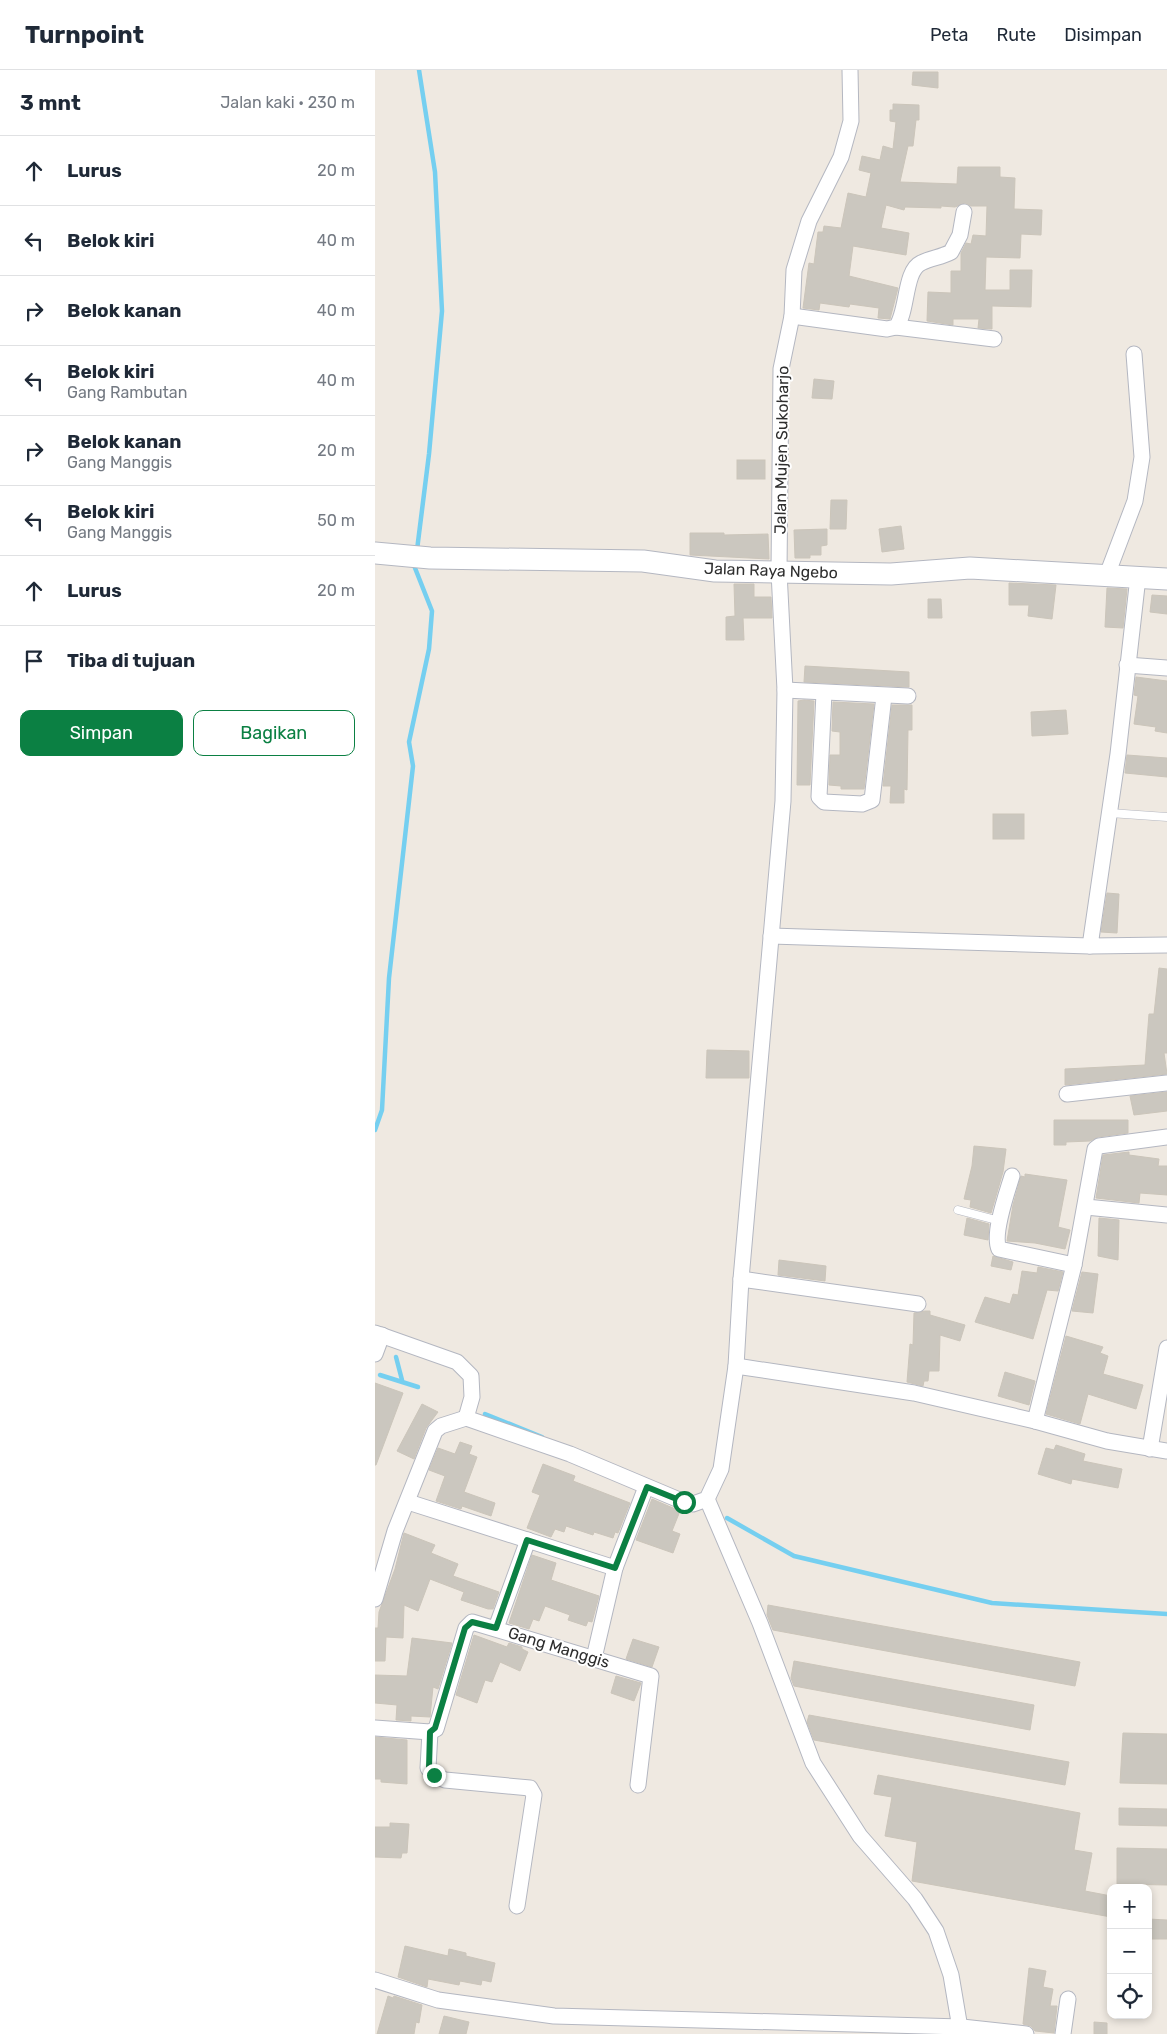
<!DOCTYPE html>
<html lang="id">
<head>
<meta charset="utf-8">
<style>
	body { margin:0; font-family:Rubik,sans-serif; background:#f6f6f7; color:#1f2937 }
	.controls { position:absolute; right:15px; bottom:15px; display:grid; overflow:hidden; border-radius:10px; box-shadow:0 2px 8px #0003 }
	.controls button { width:45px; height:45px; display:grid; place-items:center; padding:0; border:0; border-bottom:1px solid #e0e1e3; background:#fff; color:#1f2937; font:25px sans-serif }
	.stop { position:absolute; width:15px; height:15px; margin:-11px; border:4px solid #0b8043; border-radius:50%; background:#fff }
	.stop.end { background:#0b8043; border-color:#fff; box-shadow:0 1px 5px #0008 }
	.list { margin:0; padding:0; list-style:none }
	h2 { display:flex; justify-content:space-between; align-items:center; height:65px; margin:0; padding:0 20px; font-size:21px }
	h2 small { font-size:16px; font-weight:400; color:#747a83 }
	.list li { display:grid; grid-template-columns:32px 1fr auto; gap:15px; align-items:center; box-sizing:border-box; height:70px; padding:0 20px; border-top:1px solid #e0e1e3 }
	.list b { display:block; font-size:19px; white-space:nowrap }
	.list p { margin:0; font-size:16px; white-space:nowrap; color:#747a83 }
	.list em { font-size:16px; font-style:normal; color:#747a83 }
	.actions { display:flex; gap:10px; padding:15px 20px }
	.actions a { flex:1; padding:11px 0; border:1px solid #0b8043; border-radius:10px; text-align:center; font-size:18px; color:#0b8043 }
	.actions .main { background:#0b8043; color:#fff }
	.icon { flex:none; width:28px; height:28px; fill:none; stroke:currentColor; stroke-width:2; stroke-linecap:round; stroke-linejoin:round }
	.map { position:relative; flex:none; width:792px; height:1964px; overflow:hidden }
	header { display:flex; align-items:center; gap:30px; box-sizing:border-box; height:70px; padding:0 25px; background:#fff; border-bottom:1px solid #e0e1e3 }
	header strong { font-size:24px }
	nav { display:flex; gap:28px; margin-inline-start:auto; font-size:18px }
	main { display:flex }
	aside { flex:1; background:#fff }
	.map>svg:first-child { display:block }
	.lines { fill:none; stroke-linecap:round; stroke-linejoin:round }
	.stream { stroke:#75cff0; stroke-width:4.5 }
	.building { fill:#cbc7bf; stroke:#cbc5ba }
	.lane-casing { stroke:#b4b7c1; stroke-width:9 }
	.street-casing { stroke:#b4b7c1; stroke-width:17 }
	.secondary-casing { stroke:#b4b7c1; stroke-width:23 }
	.lane { stroke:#fff; stroke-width:8 }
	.street { stroke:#fff; stroke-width:15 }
	.secondary { stroke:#fff; stroke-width:21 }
	.route { stroke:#0b8043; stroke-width:6 }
	.labels { text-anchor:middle; stroke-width:4; stroke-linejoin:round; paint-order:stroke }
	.street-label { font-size:16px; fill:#2e2e2e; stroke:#fff }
</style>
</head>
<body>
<header>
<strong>Turnpoint</strong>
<nav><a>Peta</a><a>Rute</a><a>Disimpan</a></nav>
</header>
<main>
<aside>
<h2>3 mnt<small>Jalan kaki · 230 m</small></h2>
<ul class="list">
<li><svg class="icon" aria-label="ahead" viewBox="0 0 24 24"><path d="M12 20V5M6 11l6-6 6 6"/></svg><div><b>Lurus</b></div><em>20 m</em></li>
<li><svg class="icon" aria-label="left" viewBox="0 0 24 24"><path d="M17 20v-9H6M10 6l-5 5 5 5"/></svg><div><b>Belok kiri</b></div><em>40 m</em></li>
<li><svg class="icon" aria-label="right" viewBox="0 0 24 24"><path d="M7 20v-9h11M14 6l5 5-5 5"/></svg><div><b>Belok kanan</b></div><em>40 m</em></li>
<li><svg class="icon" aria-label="left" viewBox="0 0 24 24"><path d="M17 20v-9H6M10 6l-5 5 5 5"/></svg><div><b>Belok kiri</b><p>Gang Rambutan</p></div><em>40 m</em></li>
<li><svg class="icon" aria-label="right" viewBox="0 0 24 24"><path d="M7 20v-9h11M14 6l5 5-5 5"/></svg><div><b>Belok kanan</b><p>Gang Manggis</p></div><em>20 m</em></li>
<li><svg class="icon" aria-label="left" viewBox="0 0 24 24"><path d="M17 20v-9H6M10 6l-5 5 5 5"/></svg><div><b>Belok kiri</b><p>Gang Manggis</p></div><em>50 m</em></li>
<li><svg class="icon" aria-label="ahead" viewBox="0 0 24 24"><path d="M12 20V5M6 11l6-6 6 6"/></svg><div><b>Lurus</b></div><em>20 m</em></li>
<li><svg class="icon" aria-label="arrive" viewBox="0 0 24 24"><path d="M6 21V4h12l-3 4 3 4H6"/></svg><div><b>Tiba di tujuan</b></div></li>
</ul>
<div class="actions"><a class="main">Simpan</a><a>Bagikan</a></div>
</aside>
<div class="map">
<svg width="792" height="1964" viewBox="0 0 792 1964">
	<rect width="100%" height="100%" fill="#efe9e1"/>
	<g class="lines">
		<!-- stream -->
		<g class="stream">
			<polyline points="42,480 54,384 67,241 60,102 44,0"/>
			<polyline points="0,1060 7,1040 14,908 38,696 34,672 54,579 57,541 40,498 41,493"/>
			<polyline points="21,1287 27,1310"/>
			<polyline points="5,1305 43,1317"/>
			<polyline points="110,1344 167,1367"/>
			<polyline points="352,1448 419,1486 617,1533 792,1544"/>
		</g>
	</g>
	<!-- building -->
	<g class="building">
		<polygon points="538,2 563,2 563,18 537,15"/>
		<polygon points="518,34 544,35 544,50 541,50 538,76 533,76 525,112 582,114 583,97 625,97 625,107 640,108 639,139 667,140 666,165 646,164 645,188 611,187 610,220 635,220 635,200 657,200 656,237 617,236 617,259 603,258 604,249 578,249 578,255 552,251 553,222 576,223 576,201 586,201 586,183 591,173 596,174 598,165 611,166 612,136 596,136 590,133 580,137 566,136 566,138 530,137 529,140 511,135 506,158 534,163 531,185 478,176 474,206 523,218 515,249 503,248 504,238 475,234 474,237 445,233 444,240 428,238 434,193 439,194 443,162 448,162 449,156 466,158 473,123 491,127 496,103 484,100 487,86 505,90 508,76 518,79 521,52 515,51 515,40 518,40"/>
		<polygon points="439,309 459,311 457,329 437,328"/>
		<rect x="362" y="390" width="28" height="19"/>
		<polygon points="456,430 472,430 471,459 455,459"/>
		<polygon points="526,456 529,479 507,482 504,459"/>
		<polygon points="452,459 452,475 446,476 446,485 435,485 435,488 420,488 419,460"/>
		<polygon points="315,463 349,463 349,465 393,464 394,489 315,485"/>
		<polygon points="634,513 681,515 677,549 653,546 654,535 634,535"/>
		<polygon points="359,514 379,514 379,527 396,527 397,548 368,548 369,570 351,570 351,547 360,546"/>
		<polygon points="732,518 752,519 748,558 730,557"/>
		<polygon points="777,525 792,526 792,544 775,542"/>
		<polygon points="553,529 566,529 567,548 553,548"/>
		<polygon points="430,596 534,602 534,617 429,612"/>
		<polygon points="761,607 792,611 792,663 780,661 781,657 759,654 763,626 759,625"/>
		<polygon points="429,630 439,631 435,715 422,715 423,631"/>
		<polygon points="458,632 499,634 489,719 466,719 466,716 454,715 455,685 465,685 465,662 457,661"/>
		<polygon points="517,635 537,635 537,660 533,660 532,720 529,719 529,733 515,733 516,716 508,716"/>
		<polygon points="691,640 693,664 657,666 656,642"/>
		<polygon points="752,685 792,688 792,707 750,703"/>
		<rect x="618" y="744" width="31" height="25"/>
		<polygon points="732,823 744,824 742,863 726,862"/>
		<polygon points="784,898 792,899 792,983 789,983 792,1004 690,1015 690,999 770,995 774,944 779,944"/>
		<polygon points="332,980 374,981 374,1008 331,1008"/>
		<polygon points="792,1022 792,1041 759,1045 755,1026"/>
		<polygon points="679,1050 753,1050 753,1063 723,1067 715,1071 691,1072 691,1075 679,1075"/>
		<polygon points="599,1076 631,1079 628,1102 616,1143 595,1137 596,1130 589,1129 597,1096"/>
		<polygon points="754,1082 754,1085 784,1089 783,1096 792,1096 792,1125 765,1123 764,1133 721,1128 728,1085"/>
		<polygon points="650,1104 692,1110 683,1157 695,1160 690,1179 660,1173 632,1171 638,1135 646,1106 650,1107"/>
		<polygon points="592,1148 614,1154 613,1170 589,1165"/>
		<polygon points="724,1148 744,1150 743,1190 723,1186"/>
		<polygon points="618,1186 638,1192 636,1200 616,1196"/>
		<polygon points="404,1190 451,1196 450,1211 403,1205"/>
		<polygon points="663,1197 688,1202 683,1221 672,1220 658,1269 600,1252 610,1227 635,1234 638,1224 643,1225 647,1201 662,1203"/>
		<polygon points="707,1202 723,1204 718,1243 697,1241"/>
		<polygon points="550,1241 555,1241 555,1245 590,1255 585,1271 565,1265 564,1301 554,1301 553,1311 549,1311 548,1316 532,1312 535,1274 538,1275 539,1243"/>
		<polygon points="691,1266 728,1277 725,1283 733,1286 728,1304 768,1315 761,1339 713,1324 705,1354 671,1344"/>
		<polygon points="630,1302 660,1311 654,1335 623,1326"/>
		<polygon points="0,1313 28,1323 1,1395 0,1395"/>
		<polygon points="47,1334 63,1342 51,1358 39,1389 22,1381"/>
		<polygon points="85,1372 97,1376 94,1384 102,1387 89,1422 120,1433 116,1446 87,1436 86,1439 61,1431 70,1406 54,1400 63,1378 80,1384"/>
		<polygon points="681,1375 710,1384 708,1391 747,1399 743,1418 697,1409 696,1414 663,1404 671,1378 679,1380"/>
		<polygon points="168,1394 200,1406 198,1411 255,1433 243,1463 240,1462 238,1468 219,1462 218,1465 191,1456 189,1462 180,1459 176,1467 152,1458 165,1425 157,1422"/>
		<polygon points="277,1429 305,1441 297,1461 305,1464 298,1483 261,1470"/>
		<polygon points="29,1463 60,1475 56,1483 83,1494 78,1506 124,1522 118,1539 113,1539 86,1530 89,1522 55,1509 43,1541 29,1535 28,1568 11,1567 10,1591 0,1591 0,1558 3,1558 4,1542 20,1499"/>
		<polygon points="157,1485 181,1493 176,1510 224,1526 217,1552 213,1551 211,1556 193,1550 195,1545 170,1536 164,1551 158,1549 154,1559 134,1553"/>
		<polygon points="393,1535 705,1592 700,1616 398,1560 392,1545"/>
		<polygon points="99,1565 132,1577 134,1573 147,1577 147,1579 153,1582 145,1601 125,1592 117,1612 110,1610 102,1633 81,1625"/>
		<polygon points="37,1568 77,1573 63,1619 58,1617 55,1647 36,1646 36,1651 21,1650 22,1635 0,1633 0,1605 32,1606"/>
		<polygon points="258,1569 284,1577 277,1597 251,1589"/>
		<polygon points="419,1591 659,1635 655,1660 419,1616 416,1608"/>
		<polygon points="241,1606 266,1613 259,1631 236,1623"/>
		<polygon points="434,1645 694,1692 690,1715 439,1670 432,1652"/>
		<polygon points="748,1663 792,1664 792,1714 745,1713"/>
		<polygon points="0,1667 32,1670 32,1714 6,1712 6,1709 0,1709"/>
		<polygon points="503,1705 705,1743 699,1780 717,1783 710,1821 736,1826 736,1847 537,1811 542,1772 510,1766 517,1727 499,1724"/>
		<polygon points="744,1738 792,1739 792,1756 744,1755"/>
		<polygon points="15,1753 34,1754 32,1783 27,1783 26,1788 0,1787 0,1757 15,1757"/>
		<polygon points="742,1778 792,1779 792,1815 742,1814"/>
		<polygon points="773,1849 792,1850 792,1869 773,1869"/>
		<polygon points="30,1876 73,1886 74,1879 91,1883 91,1886 120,1893 116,1912 107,1910 106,1915 85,1911 84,1915 53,1909 52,1917 23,1907"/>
		<polygon points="654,1898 671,1901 668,1917 678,1919 675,1936 682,1936 679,1963 660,1961 656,1956 648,1954"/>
		<polygon points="13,1926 18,1928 19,1926 47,1935 44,1953 41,1952 39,1964 2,1964"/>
		<polygon points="69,1946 94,1952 91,1964 64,1964"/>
		<polygon points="719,1952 732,1953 732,1964 719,1964"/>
	</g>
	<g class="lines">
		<!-- lane casing -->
		<g class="lane-casing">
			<g id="lane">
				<polyline points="735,743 792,747"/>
				<polyline points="583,1140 625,1151"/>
			</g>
		</g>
		<!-- street casing -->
		<g class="street-casing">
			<g id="street">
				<path d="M417,246L512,259L521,257C533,242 529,201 546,193C556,188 567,187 576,182L585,165L589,142"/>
				<polyline points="521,257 619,269"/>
				<polyline points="732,505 760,431 767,387 759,284"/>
				<polyline points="763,507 743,684 715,876 792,875"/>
				<polyline points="752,595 792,598"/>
				<polyline points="410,620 533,626"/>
				<polyline points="449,623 444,727 449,732 487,734 497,730 509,626"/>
				<polyline points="396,866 715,876"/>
				<polyline points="692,1024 792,1013"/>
				<path d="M637,1106C632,1123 617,1164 624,1179L699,1195"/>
				<polyline points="711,1137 792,1145"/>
				<polyline points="366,1209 543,1234"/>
				<polyline points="0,1263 82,1292 96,1306 97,1327 91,1348"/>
				<polyline points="0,1284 7,1265"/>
				<polyline points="361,1296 539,1323 660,1351 732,1371 792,1381"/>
				<polyline points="91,1348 195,1384 309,1432 318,1434 332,1429 346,1399 361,1296 366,1209 408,731 410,620 404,502 406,299 417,246 419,200 434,151 466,87 476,51 475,0"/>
				<polyline points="660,1351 699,1195 720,1079 724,1076 792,1067"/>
				<polyline points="775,1379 792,1278"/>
				<polyline points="332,1429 385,1553 438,1693 485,1766 540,1829 561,1861 576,1905 586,1964"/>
				<polyline points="33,1432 240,1498"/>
				<polyline points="0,1529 20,1461 60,1361 66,1356 91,1348"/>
				<polyline points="121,1558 153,1470"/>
				<polyline points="219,1588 240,1498 271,1417"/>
				<polyline points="0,1658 55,1662 61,1659 91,1558 97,1552 276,1606 263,1715"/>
				<polyline points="55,1662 53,1698 59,1705 70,1710 155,1718 159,1725 142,1836"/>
				<polyline points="0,1910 63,1930 179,1946 587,1957 651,1964"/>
				<polyline points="688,1964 693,1929"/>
			</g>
		</g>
		<!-- secondary casing -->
		<g class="secondary-casing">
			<polyline id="secondary" points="0,483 55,488 268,491 340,501 516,504 595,498 792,509"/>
		</g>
		<!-- lane -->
		<use href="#lane" class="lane"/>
		<!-- street -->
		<use href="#street" class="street"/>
		<!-- secondary -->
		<use href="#secondary" class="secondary"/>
	</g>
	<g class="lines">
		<!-- route -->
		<polyline class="route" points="59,1705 54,1698 55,1662 60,1658 90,1558 97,1552 121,1558 152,1470 240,1498 272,1417 309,1432"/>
	</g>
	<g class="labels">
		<!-- street labels -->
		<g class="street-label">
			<text transform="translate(406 380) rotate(-89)" y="6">Jalan Mujen Sukoharjo</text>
			<text transform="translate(396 500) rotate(2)" y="6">Jalan Raya Ngebo</text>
			<text transform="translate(184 1577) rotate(17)" y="6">Gang Manggis</text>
		</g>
	</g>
</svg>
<div class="controls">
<button>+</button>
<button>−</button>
<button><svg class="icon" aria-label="locate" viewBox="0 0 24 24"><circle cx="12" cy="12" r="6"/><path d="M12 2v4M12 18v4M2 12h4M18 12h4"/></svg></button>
</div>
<div class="stop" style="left:309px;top:1432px"></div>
<div class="stop end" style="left:59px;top:1705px"></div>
</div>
</main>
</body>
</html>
